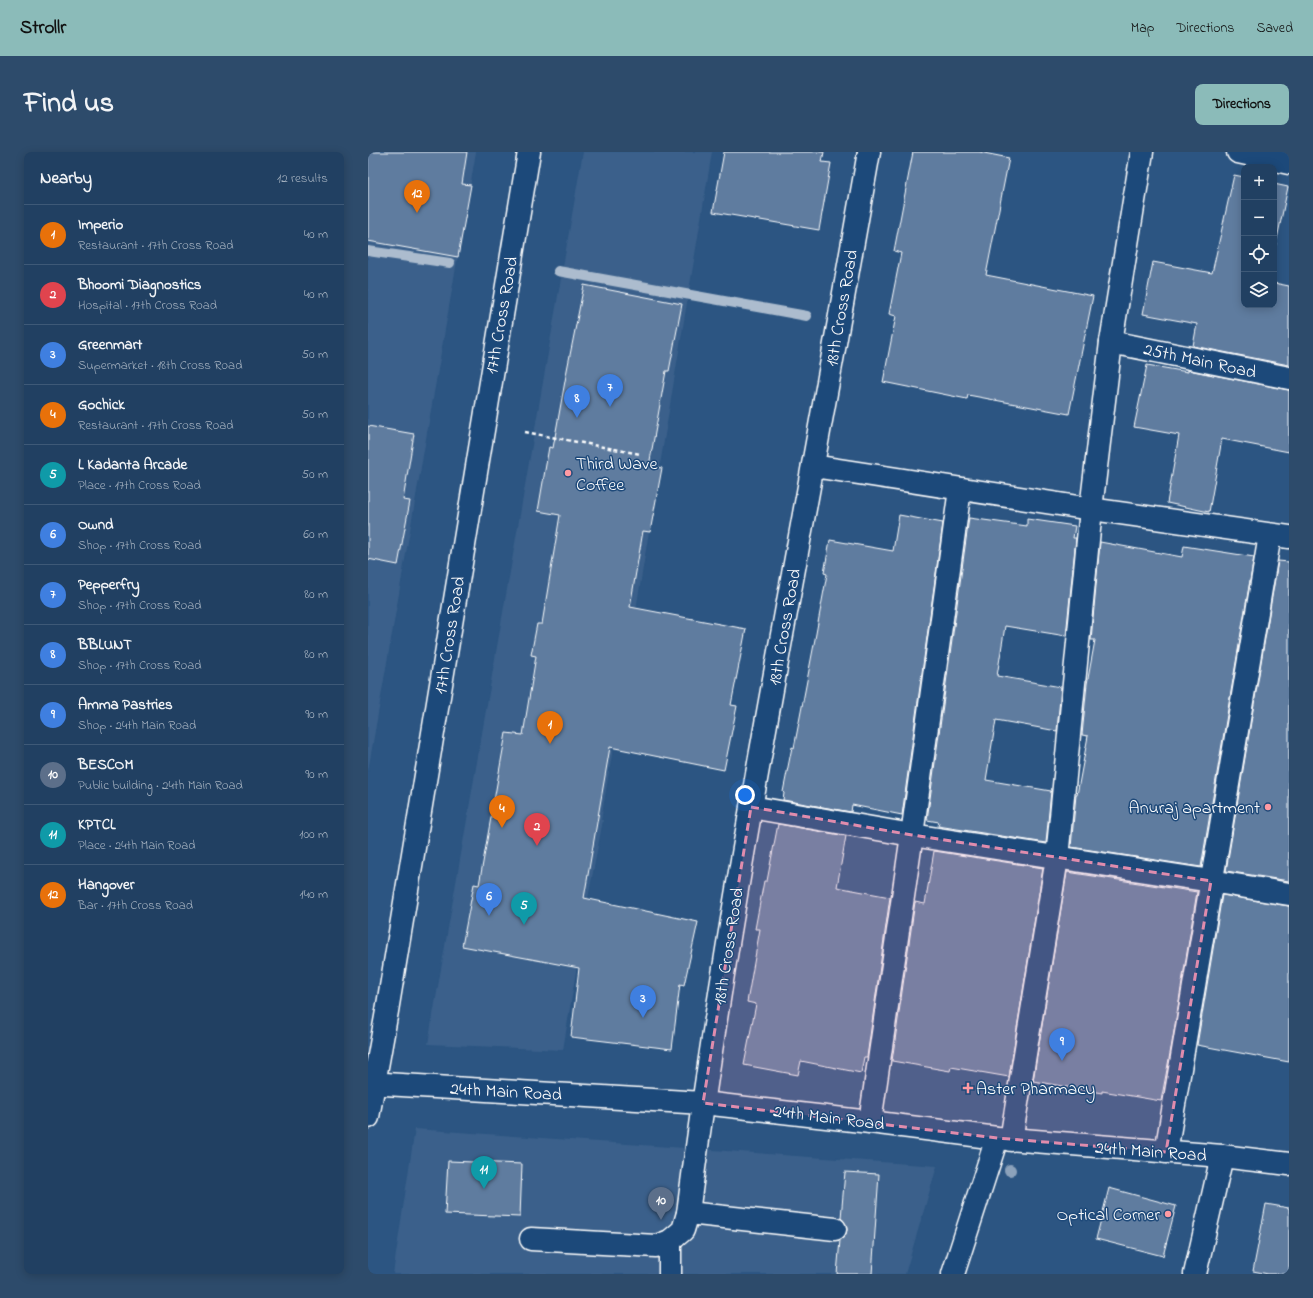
<!DOCTYPE html>
<html lang="en">
<head>
<meta charset="utf-8">
<style>
	body { margin:0; font-family:"Indie Flower",sans-serif; background:#2d4b6b; color:#f1f3f6 }
	.controls { position:absolute; right:12px; top:12px; display:grid; overflow:hidden; border-radius:8px; box-shadow:0 2px 10px #0003 }
	.controls button { width:36px; height:36px; display:grid; place-items:center; padding:0; border:0; border-bottom:1px solid #3e5977; background:#214062; color:#f1f3f6; font:20px sans-serif }
	.you { position:absolute; left:377px; top:643px; width:14px; height:14px; margin:-10px; border:3px solid #fff; border-radius:50%; background:#1a73e8; box-shadow:0 0 0 6px #1a73e833 }
	.badge { display:grid; place-items:center; width:26px; height:26px; border-radius:50%; background:#8bbbb9; color:#fff; font-size:13px; font-weight:700 }
	.pin { position:absolute; translate:-50% -33px; filter:drop-shadow(0 1px 2px #0008) }
	.pin::after { content:''; position:absolute; top:21px; width:14px; height:12px; background:inherit; clip-path:polygon(0 0,100% 0,50% 100%) }
	.list { margin:0; padding:0; list-style:none }
	h2 { display:flex; justify-content:space-between; align-items:center; height:52px; margin:0; padding:0 16px; font-size:17px }
	h2 small { font-size:13px; font-weight:400; color:#a2afbe }
	.list li { display:grid; grid-template-columns:26px 1fr auto; gap:12px; align-items:center; box-sizing:border-box; height:60px; padding:0 16px; border-top:1px solid #3e5977 }
	.list b { display:block; font-size:15px; white-space:nowrap }
	.list p { margin:0; font-size:13px; white-space:nowrap; color:#a2afbe }
	.list em { font-size:13px; font-style:normal; color:#a2afbe }
	.icon { flex:none; width:22px; height:22px; fill:none; stroke:currentColor; stroke-width:2; stroke-linecap:round; stroke-linejoin:round }
	.map { position:relative; flex:none; width:921px; height:1122px; overflow:hidden; border-radius:8px }
	header { display:flex; align-items:center; gap:24px; box-sizing:border-box; height:56px; padding:0 20px; background:#8bbbb9; color:#111 }
	header strong { font-size:19px }
	nav { display:flex; gap:22px; margin-inline-start:auto; font-size:14px }
	.intro { display:flex; align-items:center; justify-content:space-between; box-sizing:border-box; height:96px; padding:0 24px }
	h1 { margin:0; font-size:28px }
	.button { padding:10px 18px; border-radius:8px; background:#8bbbb9; color:#111; font-size:14px; font-weight:700 }
	main { display:flex; gap:24px; padding:0 24px }
	aside { flex:1; background:#214062; border-radius:8px; box-shadow:0 2px 10px #0003 }
	.map>svg:first-child { display:block }
	.built { fill:#3b618b }
	.lines { fill:none; stroke-linecap:round; stroke-linejoin:round }
	.stream { stroke:#acbcce; stroke-width:10 }
	.building { fill:#5e7c9f; stroke:#fff }
	.minor-casing { stroke:#fff; stroke-width:25 }
	.major-casing { stroke:#fff; stroke-width:25 }
	.path { stroke:#fff; stroke-width:2.5; stroke-dasharray:4 3; stroke-linecap:butt }
	.minor { stroke:#1f4a7a; stroke-width:22 }
	.major { stroke:#1f4a7a; stroke-width:22 }
	.tree { fill:#8ca2bb }
	.marked { fill:#e08cad; fill-opacity:0.2; stroke:#e08cad; stroke-width:3; stroke-dasharray:8 5; stroke-linejoin:round }
	.poi-dot { fill:#ff9aa2; stroke:#1f4a7a; stroke-width:1.5 }
	.labels { text-anchor:middle; stroke-width:3; stroke-linejoin:round; paint-order:stroke }
	.street-label { font-size:18px; fill:#fff; stroke:#1f4a7a }
	.poi-label { font-size:18px; fill:#fff; stroke:#1f4a7a; text-anchor:start }
</style>
</head>
<body>
<header>
<strong>Strollr</strong>
<nav><a>Map</a><a>Directions</a><a>Saved</a></nav>
</header>
<div class="intro"><h1>Find us</h1><a class="button">Directions</a></div>
<main>
<aside>
<h2>Nearby<small>12 results</small></h2>
<ul class="list">
<li><span class="badge" style="background:#e8710a">1</span><div><b>Imperio</b><p>Restaurant · 17th Cross Road</p></div><em>40 m</em></li>
<li><span class="badge" style="background:#e0444e">2</span><div><b>Bhoomi Diagnostics</b><p>Hospital · 17th Cross Road</p></div><em>40 m</em></li>
<li><span class="badge" style="background:#3f7fe0">3</span><div><b>Greenmart</b><p>Supermarket · 18th Cross Road</p></div><em>50 m</em></li>
<li><span class="badge" style="background:#e8710a">4</span><div><b>Gochick</b><p>Restaurant · 17th Cross Road</p></div><em>50 m</em></li>
<li><span class="badge" style="background:#0f9aa8">5</span><div><b>L Kadanta Arcade</b><p>Place · 17th Cross Road</p></div><em>50 m</em></li>
<li><span class="badge" style="background:#3f7fe0">6</span><div><b>Ownd</b><p>Shop · 17th Cross Road</p></div><em>60 m</em></li>
<li><span class="badge" style="background:#3f7fe0">7</span><div><b>Pepperfry</b><p>Shop · 17th Cross Road</p></div><em>80 m</em></li>
<li><span class="badge" style="background:#3f7fe0">8</span><div><b>BBLUNT</b><p>Shop · 17th Cross Road</p></div><em>80 m</em></li>
<li><span class="badge" style="background:#3f7fe0">9</span><div><b>Amma Pastries</b><p>Shop · 24th Main Road</p></div><em>90 m</em></li>
<li><span class="badge" style="background:#5c6f8a">10</span><div><b>BESCOM</b><p>Public building · 24th Main Road</p></div><em>90 m</em></li>
<li><span class="badge" style="background:#0f9aa8">11</span><div><b>KPTCL</b><p>Place · 24th Main Road</p></div><em>100 m</em></li>
<li><span class="badge" style="background:#e8710a">12</span><div><b>Hangover</b><p>Bar · 17th Cross Road</p></div><em>140 m</em></li>
</ul>
</aside>
<div class="map">
<svg width="921" height="1122" viewBox="0 0 921 1122">
	<rect width="100%" height="100%" fill="#2c5582"/>
	<filter id="ink" filterUnits="userSpaceOnUse"><feTurbulence type="fractalNoise" baseFrequency=".025" numOctaves="2"/><feDisplacementMap in="SourceGraphic" scale="8" xChannelSelector="R" yChannelSelector="G"/><feConvolveMatrix kernelMatrix="1 2 1 2 8 2 1 2 1" color-interpolation-filters="sRGB"/></filter>
	<g filter="url(#ink)">
		<!-- built -->
		<g class="built">
			<polygon points="0,0 108,0 0,619"/>
			<polygon points="215,0 344,0 233,668 235,668 221,741 195,898 60,892"/>
			<polygon points="47,977 569,1014 537,1122 25,1122"/>
		</g>
		<g class="lines">
			<!-- stream -->
			<g class="stream">
				<polyline points="0,99 82,111"/>
				<polyline points="190,119 439,164"/>
			</g>
		</g>
		<!-- building -->
		<g class="building">
			<polygon points="0,0 99,0 94,32 103,33 90,105 0,89"/>
			<polygon points="356,0 456,0 454,10 463,11 451,78 345,60"/>
			<polygon points="545,0 611,0 641,6 618,123 725,144 701,262 600,243 599,247 515,230 528,164 521,162 533,101 526,99"/>
			<polygon points="866,23 876,25 876,153 906,153 906,131 921,134 921,213 825,194 829,172 775,162 785,110 844,121"/>
			<polygon points="906,32 920,35 906,101"/>
			<polygon points="216,133 314,152 301,219 298,219 281,314 294,316 282,380 275,379 262,455 378,477 363,553 369,554 356,618 242,595 216,746 330,770 316,833 312,832 304,897 203,885 211,816 94,794 106,732 111,733 138,581 155,583 168,504 163,503 169,472 174,472 192,363 170,359 181,295 185,296 199,218"/>
			<polygon points="779,213 820,220 820,218 921,238 921,300 854,287 841,360 799,351 811,283 766,275"/>
			<polygon points="0,274 46,282 35,348 42,349 30,413 0,407"/>
			<polygon points="531,363 575,371 534,663 484,653 483,660 415,648 416,641 415,640 424,595 426,596 447,487 459,422 456,421 462,388 525,399"/>
			<polygon points="601,366 659,374 659,367 707,374 705,386 708,386 698,484 637,474 629,524 693,535 689,579 628,568 618,628 683,639 678,691 570,674 571,670 559,668"/>
			<polygon points="732,390 814,405 816,394 886,405 833,715 703,695 708,643 709,643 720,584 714,583 719,532 727,488 723,488"/>
			<polygon points="910,409 921,410 921,729 858,719"/>
			<polygon points="410,672 478,684 469,735 522,745 499,905 496,905 493,921 433,909 430,923 376,913 388,852 379,850 392,777 387,777 396,729 399,729"/>
			<polygon points="566,699 675,716 641,925 583,915 582,919 524,909 547,750 557,752"/>
			<polygon points="699,720 829,740 804,891 793,949 734,939 734,941 665,929"/>
			<polygon points="854,743 921,754 921,910 829,893"/>
			<polygon points="80,1009 154,1012 152,1065 77,1062"/>
			<polygon points="477,1020 511,1022 504,1122 469,1122 472,1088 477,1084 479,1078 478,1072 473,1066"/>
			<polygon points="741,1036 808,1054 795,1104 728,1087"/>
			<polygon points="898,1052 921,1056 921,1122 900,1122 885,1119"/>
		</g>
		<g class="lines">
			<!-- minor casing -->
			<g class="minor-casing">
				<g id="minor">
					<polyline points="870,0 921,11"/>
					<polyline points="743,190 921,226"/>
					<polyline points="445,314 723,357 921,385"/>
					<polyline points="383,655 544,683 843,729 921,742"/>
					<polyline points="0,931 335,951 502,970 629,986 854,1004 921,1012"/>
					<polyline points="502,970 544,683 592,337"/>
					<polyline points="643,988 689,706 723,357 743,190 774,0"/>
					<polyline points="798,1000 902,383"/>
					<polyline points="320,1061 467,1077"/>
					<path d="M163,1087L288,1094L302,1089L315,1078L320,1061C350,831 392,602 434,373C457,249 479,124 501,0"/>
					<polyline points="302,1122 302,1089"/>
					<polyline points="585,1122 629,986"/>
					<polyline points="827,1122 854,1004"/>
				</g>
			</g>
			<!-- major casing -->
			<g class="major-casing">
				<polyline id="major" points="0,965 19,859 161,0"/>
			</g>
			<!-- path -->
			<polyline class="path" points="157,280 272,302"/>
			<!-- minor -->
			<use href="#minor" class="minor"/>
			<!-- major -->
			<use href="#major" class="major"/>
		</g>
		<!-- trees -->
		<circle class="tree" cx="642" cy="1018" r="6"/>
	</g>
	<!-- marked area -->
	<path class="marked" d="M383,655L544,683L843,729L798,1000L629,986L335,951Z"/>
	<!-- markers -->
	<g class="poi-dot">
		<circle cx="200" cy="321" r="4"/>
		<circle cx="900" cy="655" r="4"/>
		<path d="M598 930h4v4h4v4h-4v4h-4v-4h-4v-4h4z"/>
		<circle cx="800" cy="1062" r="4"/>
	</g>
	<g class="labels">
		<!-- street labels -->
		<g class="street-label">
			<text transform="translate(473 156) rotate(-80)" y="6">18th Cross Road</text>
			<text transform="translate(133 163) rotate(-80)" y="6">17th Cross Road</text>
			<text transform="translate(832 208) rotate(12)" y="6">25th Main Road</text>
			<text transform="translate(416 475) rotate(-80)" y="6">18th Cross Road</text>
			<text transform="translate(81 483) rotate(-81)" y="6">17th Cross Road</text>
			<text transform="translate(360 794) rotate(-81)" y="6">18th Cross Road</text>
			<text transform="translate(138 939) rotate(3)" y="6">24th Main Road</text>
			<text transform="translate(461 965) rotate(7)" y="6">24th Main Road</text>
			<text transform="translate(783 999) rotate(4)" y="6">24th Main Road</text>
		</g>
		<!-- poi labels -->
		<g class="poi-label">
			<text x="208" y="317">Third Wave<tspan x="208" dy="21">Coffee</tspan></text>
			<text x="892" y="661" text-anchor="end">Anuraj apartment</text>
			<text x="608" y="942">Aster Pharmacy</text>
			<text x="792" y="1068" text-anchor="end">Optical Corner</text>
		</g>
	</g>
</svg>
<div class="controls">
<button>+</button>
<button>−</button>
<button><svg class="icon" aria-label="locate" viewBox="0 0 24 24"><circle cx="12" cy="12" r="6"/><path d="M12 2v4M12 18v4M2 12h4M18 12h4"/></svg></button>
<button><svg class="icon" aria-label="layers" viewBox="0 0 24 24"><path d="M12 4l9 5-9 5-9-5zM3 14l9 5 9-5"/></svg></button>
</div>
<div class="you"></div>
<div class="pin badge" style="left:182px;top:592px;background:#e8710a">1</div>
<div class="pin badge" style="left:169px;top:694px;background:#e0444e">2</div>
<div class="pin badge" style="left:275px;top:866px;background:#3f7fe0">3</div>
<div class="pin badge" style="left:134px;top:676px;background:#e8710a">4</div>
<div class="pin badge" style="left:156px;top:773px;background:#0f9aa8">5</div>
<div class="pin badge" style="left:121px;top:764px;background:#3f7fe0">6</div>
<div class="pin badge" style="left:242px;top:255px;background:#3f7fe0">7</div>
<div class="pin badge" style="left:209px;top:266px;background:#3f7fe0">8</div>
<div class="pin badge" style="left:694px;top:909px;background:#3f7fe0">9</div>
<div class="pin badge" style="left:293px;top:1068px;background:#5c6f8a">10</div>
<div class="pin badge" style="left:116px;top:1037px;background:#0f9aa8">11</div>
<div class="pin badge" style="left:49px;top:61px;background:#e8710a">12</div>
</div>
</main>
</body>
</html>
